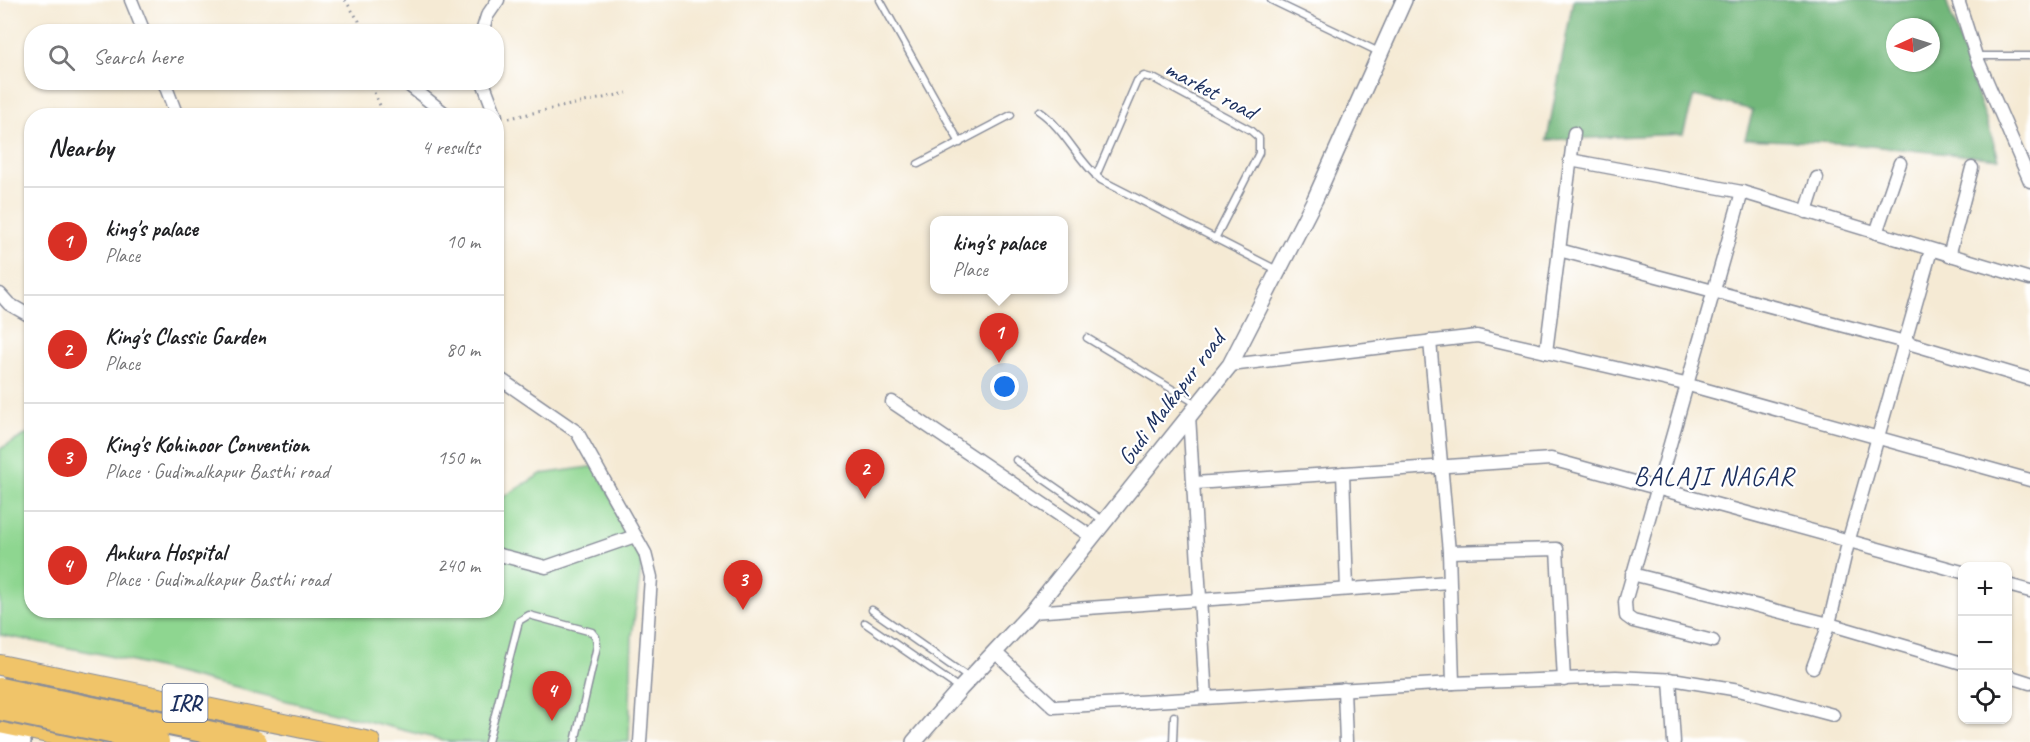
<!DOCTYPE html>
<html lang="en">
<head>
<meta charset="utf-8">
<style>
	body { margin:0; font-family:Caveat,sans-serif; background:#f6f6f6; color:#202124 }
	.controls { position:absolute; right:18px; bottom:18px; display:grid; overflow:hidden; border-radius:12px; box-shadow:0 2px 4px #0004 }
	.controls button { width:54px; height:54px; display:grid; place-items:center; padding:0; border:0; border-bottom:2px solid #e0e0e0; background:#fff; color:#202124; font:30px sans-serif }
	.compass { position:absolute; left:1886px; top:18px; width:54px; height:54px; border-radius:50%; background:#fff; box-shadow:0 2px 4px #0004; rotate:266deg }
	.you { position:absolute; left:1005px; top:387px; width:21px; height:21px; margin:-15px; border:4px solid #fff; border-radius:50%; background:#1a73e8; box-shadow:0 0 0 9px #1a73e833 }
	.badge { display:grid; place-items:center; width:39px; height:39px; border-radius:50%; background:#d93025; color:#fff; font-size:20px; font-weight:700 }
	.pin { position:absolute; translate:-50% -50px; filter:drop-shadow(0 2px 3px #0008) }
	.pin::after { content:''; position:absolute; top:32px; width:21px; height:18px; background:inherit; clip-path:polygon(0 0,100% 0,50% 100%) }
	.popup { position:absolute; left:930px; top:216px; width:138px; height:78px; box-sizing:border-box; display:grid; place-content:center; border-radius:12px; background:#fff; filter:drop-shadow(0 2px 4px #0005); font-size:20px; white-space:nowrap; color:#757577 }
	.popup b { font-size:22px; color:#202124 }
	.popup::after { content:''; position:absolute; left:50%; top:100%; margin-left:-12px; border:12px solid transparent; border-top-color:#fff }
	.list { margin:0; padding:0; list-style:none }
	h2 { display:flex; justify-content:space-between; align-items:center; height:78px; margin:0; padding:0 24px; font-size:26px }
	h2 small { font-size:20px; font-weight:400; color:#757577 }
	.list li { display:grid; grid-template-columns:39px 1fr auto; gap:18px; align-items:center; box-sizing:border-box; height:108px; padding:0 24px; border-top:2px solid #e0e0e0 }
	.list b { display:block; font-size:22px; white-space:nowrap }
	.list p { margin:0; font-size:20px; white-space:nowrap; color:#757577 }
	.list em { font-size:20px; font-style:normal; color:#757577 }
	.icon { flex:none; width:33px; height:33px; fill:none; stroke:currentColor; stroke-width:2; stroke-linecap:round; stroke-linejoin:round }
	.map { position:relative; flex:none; width:2030px; height:742px; overflow:hidden }
	.search { position:absolute; background:#fff; box-shadow:0 2px 4px #0004; left:24px; top:24px; width:480px; height:66px; display:flex; align-items:center; gap:15px; box-sizing:border-box; padding:0 21px; border-radius:24px; color:#757577; font-size:22px }
	.panel { position:absolute; background:#fff; box-shadow:0 2px 4px #0004; left:24px; top:108px; width:480px; height:510px; border-radius:24px }
	.map>svg:first-child { display:block }
	.green { fill:#8ed690; stroke:#548277; stroke-width:1.5 }
	.forest { fill:#72b77a; stroke:#46736c; stroke-width:1.5; fill-rule:evenodd }
	.lines { fill:none; stroke-linecap:round; stroke-linejoin:round }
	.service-casing { stroke:#888c99; stroke-width:9 }
	.minor-casing { stroke:#888c99; stroke-width:15 }
	.tertiary-casing { stroke:#888c99; stroke-width:18 }
	.primary-casing { stroke:#888c99; stroke-width:22 }
	.path { stroke:#888c99; stroke-width:3; stroke-dasharray:1.5 4.5; stroke-linecap:butt }
	.service { stroke:#fff; stroke-width:6 }
	.minor { stroke:#fff; stroke-width:12 }
	.tertiary { stroke:#fff; stroke-width:15 }
	.primary { stroke:#f0c469; stroke-width:20 }
	.motorway-bridge-casing { stroke:#888c99; stroke-width:26; stroke-linecap:butt }
	.motorway-bridge { stroke:#f0c469; stroke-width:22 }
	.labels { text-anchor:middle; stroke-width:4.5; stroke-linejoin:round; paint-order:stroke }
	.shield { fill:#fff; stroke:#5f6d8e; stroke-width:1.5 }
	.shield-label { font-size:22px; font-weight:bold; fill:#1b2f5e }
	.street-label { font-size:24px; fill:#1b2f5e; stroke:#fff }
	.neighbourhood-label { font-size:26px; letter-spacing:1.5px; fill:#1b2f5e; stroke:#fff }
</style>
</head>
<body>
<div class="map">
<svg width="2030" height="742" viewBox="0 0 2030 742">
	<rect width="100%" height="100%" fill="#fff"/>
	<filter id="ink" filterUnits="userSpaceOnUse"><feTurbulence type="fractalNoise" baseFrequency=".0167" numOctaves="2"/><feDisplacementMap in="SourceGraphic" scale="12" xChannelSelector="R" yChannelSelector="G"/><feConvolveMatrix kernelMatrix="1 2 1 2 8 2 1 2 1" color-interpolation-filters="sRGB"/></filter>
	<filter id="wash" filterUnits="userSpaceOnUse"><feTurbulence type="fractalNoise" baseFrequency=".008" numOctaves="4" result="noise"/><feDisplacementMap in="SourceGraphic" scale="24" xChannelSelector="R" yChannelSelector="G"/><feGaussianBlur stdDeviation="1.35" result="paint"/><feColorMatrix in="noise" values="0 0 0 0 0 0 0 0 0 0 0 0 0 0 0 0 0 1.4 0 .05"/><feComposite in="paint" operator="in"/></filter>
	<g filter="url(#wash)">
		<rect width="100%" height="100%" fill="#f5ead4"/>
		<!-- green -->
		<polygon class="green" points="31,432 32,610 496,610 497,501 541,474 596,466 642,561 632,636 629,742 450,742 101,654 0,635 0,449"/>
		<!-- forest -->
		<path class="forest" d="M1573,0H1946L1999,159L1840,143L1745,139L1753,110L1694,96L1683,134L1547,140ZM1895,27H1931V63H1895Z"/>
	</g>
	<g filter="url(#ink)">
		<g class="lines">
			<!-- service casing -->
			<g class="service-casing">
				<g id="service">
					<polyline points="880,0 960,143"/>
					<polyline points="1271,0 1381,53"/>
					<polyline points="1977,56 2030,56"/>
					<path d="M1039,111C1065,129 1077,160 1101,180L1277,270"/>
					<polyline points="918,164 1011,115"/>
					<polyline points="1096,176 1137,81 1144,76 1155,79 1250,130 1259,138 1259,153 1215,239"/>
					<polyline points="1087,338 1197,404"/>
					<polyline points="1016,460 1104,521"/>
					<polyline points="872,610 969,678"/>
					<polyline points="865,623 959,688"/>
					<polyline points="488,742 519,621 529,615 592,632 596,637 597,646 575,742"/>
					<polyline points="1173,742 1174,716"/>
				</g>
			</g>
			<!-- minor casing -->
			<g class="minor-casing">
				<g id="minor">
					<polyline points="131,0 144,32"/>
					<polyline points="1958,0 1976,56 2030,181"/>
					<polyline points="482,32 487,16 498,0"/>
					<polyline points="164,82 177,116"/>
					<polyline points="405,82 448,116"/>
					<polyline points="483,82 496,116"/>
					<polyline points="1570,160 1742,192"/>
					<polyline points="1806,212 1817,178"/>
					<polyline points="1876,233 1900,163"/>
					<polyline points="1559,250 1905,342 2030,379"/>
					<polyline points="1949,256 1972,168"/>
					<polyline points="0,294 9,304 32,317"/>
					<polyline points="1430,341 1449,552 1453,683"/>
					<polyline points="1546,352 1574,133"/>
					<polyline points="1230,365 1477,336 1685,384 2030,480"/>
					<polyline points="496,376 577,432 645,553 651,577 640,742"/>
					<polyline points="892,402 1092,537"/>
					<polyline points="1189,415 1206,698"/>
					<polyline points="1343,473 1347,589"/>
					<polyline points="1195,483 1551,459 1962,572"/>
					<polyline points="1449,552 1557,549 1564,680"/>
					<polyline points="496,554 546,567 635,536"/>
					<polyline points="1632,574 1829,624 1962,663"/>
					<polyline points="2008,585 2030,591"/>
					<polyline points="1032,612 1449,582"/>
					<polyline points="1713,641 1633,621 1626,616 1625,602 1742,192 2030,279"/>
					<polyline points="995,652 1054,707 1453,683 1616,677 1678,680 1739,690 1833,715"/>
					<polyline points="1813,667 1829,624 1849,539 1931,250"/>
					<polyline points="2008,676 2030,683"/>
					<polyline points="1670,679 1674,742"/>
					<polyline points="1344,689 1346,742"/>
				</g>
			</g>
			<!-- tertiary casing -->
			<g class="tertiary-casing">
				<g id="tertiary">
					<polyline points="0,737 23,742"/>
					<polyline points="914,742 960,689 1032,612 1230,365 1315,199 1404,0"/>
				</g>
			</g>
			<!-- primary casing -->
			<g class="primary-casing">
				<g id="primary">
					<polyline points="0,665 370,742"/>
					<polyline points="0,723 92,742"/>
				</g>
			</g>
			<!-- path -->
			<g class="path">
				<polyline points="345,0 359,21 360,32"/>
				<polyline points="369,82 385,116"/>
				<polyline points="509,118 627,93"/>
			</g>
			<!-- service -->
			<use href="#service" class="service"/>
			<!-- minor -->
			<use href="#minor" class="minor"/>
			<!-- tertiary -->
			<use href="#tertiary" class="tertiary"/>
			<!-- primary -->
			<use href="#primary" class="primary"/>
			<!-- motorway-bridge casing -->
			<g class="motorway-bridge-casing">
				<g id="motorway-bridge">
					<polyline points="0,689 256,742"/>
					<polyline points="0,709 158,742"/>
				</g>
			</g>
			<!-- motorway-bridge -->
			<use href="#motorway-bridge" class="motorway-bridge"/>
		</g>
	</g>
	<g class="labels">
		<!-- shield labels -->
		<rect class="shield" x="162.5" y="684" width="45" height="38" rx="4.5"/>
		<g class="shield-label">
			<text x="185" y="711">IRR</text>
		</g>
		<!-- street labels -->
		<g class="street-label">
			<text transform="translate(1211 90) rotate(28)" y="8">market road</text>
			<text transform="translate(1171 398) rotate(-53)" y="8">Gudi Malkapur road</text>
		</g>
		<!-- neighbourhood labels -->
		<g class="neighbourhood-label">
			<text x="1714" y="485">BALAJI NAGAR</text>
		</g>
	</g>
</svg>
<div class="controls">
<button>+</button>
<button>−</button>
<button><svg class="icon" aria-label="locate" viewBox="0 0 24 24"><circle cx="12" cy="12" r="6"/><path d="M12 2v4M12 18v4M2 12h4M18 12h4"/></svg></button>
</div>
<svg class="compass" viewBox="-18 -18 36 36"><path d="M0-13l5 13h-10z" fill="#e53935"/><path d="M0 13l5-13h-10z" fill="#757577"/></svg>
<div class="you"></div>
<div class="pin badge" style="left:999px;top:363px">1</div>
<div class="popup"><b>king's palace</b>Place</div>
<div class="pin badge" style="left:865px;top:499px">2</div>
<div class="pin badge" style="left:743px;top:610px">3</div>
<div class="pin badge" style="left:552px;top:721px">4</div>
<div class="search"><svg class="icon" aria-label="search" viewBox="0 0 24 24"><circle cx="10" cy="10" r="6"/><path d="M15 15l6 6"/></svg>Search here</div>
<section class="panel">
<h2>Nearby<small>4 results</small></h2>
<ul class="list">
<li><span class="badge">1</span><div><b>king's palace</b><p>Place</p></div><em>10 m</em></li>
<li><span class="badge">2</span><div><b>King's Classic Garden</b><p>Place</p></div><em>80 m</em></li>
<li><span class="badge">3</span><div><b>King's Kohinoor Convention</b><p>Place · Gudimalkapur Basthi road</p></div><em>150 m</em></li>
<li><span class="badge">4</span><div><b>Ankura Hospital</b><p>Place · Gudimalkapur Basthi road</p></div><em>240 m</em></li>
</ul>
</section>
</div>
</body>
</html>
